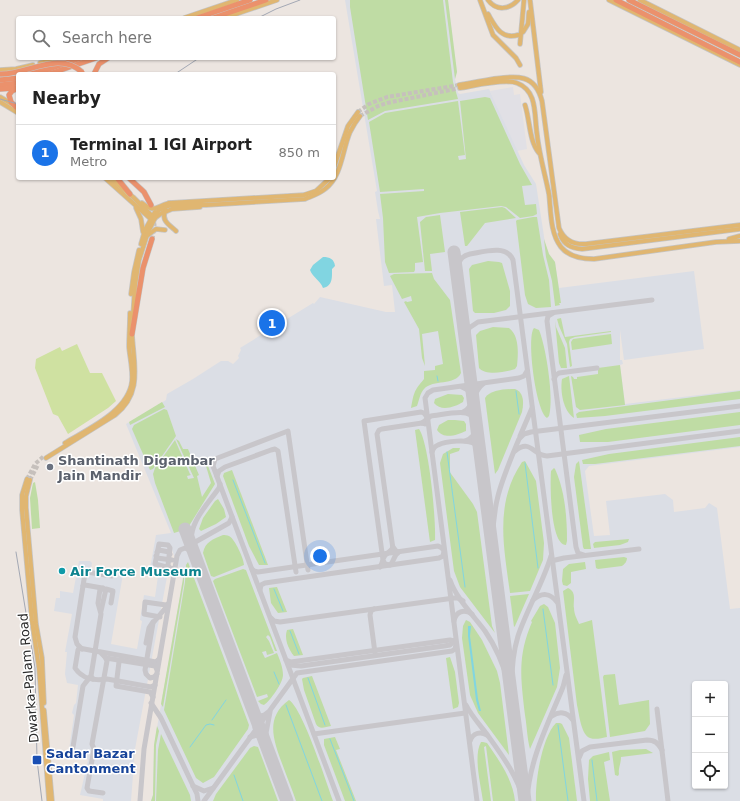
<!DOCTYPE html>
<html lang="en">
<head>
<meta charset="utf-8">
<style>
	body { margin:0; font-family:"DejaVu Sans",sans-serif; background:#f2f2f2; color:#222 }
	.controls { position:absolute; right:12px; bottom:12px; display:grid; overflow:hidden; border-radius:4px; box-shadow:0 1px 3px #0004 }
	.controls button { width:36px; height:36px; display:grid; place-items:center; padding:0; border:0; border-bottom:1px solid #e0e0e0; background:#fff; color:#222; font:20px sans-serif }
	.you { position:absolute; left:320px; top:556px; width:14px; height:14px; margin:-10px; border:3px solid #fff; border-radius:50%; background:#1a73e8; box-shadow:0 0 0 6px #1a73e833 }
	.badge { display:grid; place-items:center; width:26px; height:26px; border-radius:50%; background:#1a73e8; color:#fff; font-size:13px; font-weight:700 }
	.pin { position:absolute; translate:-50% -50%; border:2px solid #fff; box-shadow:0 1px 4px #0006 }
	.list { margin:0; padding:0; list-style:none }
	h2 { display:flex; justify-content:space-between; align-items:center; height:52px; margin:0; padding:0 16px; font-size:17px }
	h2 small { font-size:13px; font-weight:400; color:#767676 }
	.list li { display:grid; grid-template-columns:26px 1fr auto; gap:12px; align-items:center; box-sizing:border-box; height:56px; padding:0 16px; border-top:1px solid #e0e0e0 }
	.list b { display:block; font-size:15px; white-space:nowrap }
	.list p { margin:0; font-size:13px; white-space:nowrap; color:#767676 }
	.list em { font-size:13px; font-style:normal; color:#767676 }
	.icon { flex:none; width:22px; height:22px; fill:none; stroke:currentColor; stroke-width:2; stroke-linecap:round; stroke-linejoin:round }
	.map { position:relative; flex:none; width:740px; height:801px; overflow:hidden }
	.search { position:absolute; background:#fff; box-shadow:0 1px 3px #0004; left:16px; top:16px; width:320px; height:44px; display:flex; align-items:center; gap:10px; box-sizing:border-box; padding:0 14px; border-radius:4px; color:#767676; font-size:15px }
	.panel { position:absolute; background:#fff; box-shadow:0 1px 3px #0004; left:16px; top:72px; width:320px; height:108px; border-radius:4px }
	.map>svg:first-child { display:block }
	.industrial { fill:#e1e0e5 }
	.airport { fill:#dbdee5; fill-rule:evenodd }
	.green { fill:#bfdca4 }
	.pitch { fill:#cfe1a1 }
	.water { fill:#81d5e1 }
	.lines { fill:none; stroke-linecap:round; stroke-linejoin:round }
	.stream { stroke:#81d5e1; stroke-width:1 }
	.taxiway { stroke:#c8c6ca; stroke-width:5 }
	.runway { stroke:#c8c6ca; stroke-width:13 }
	.major-tunnel { stroke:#c6c0bc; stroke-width:4; stroke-dasharray:4 2; stroke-linecap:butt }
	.highway-tunnel { stroke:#c6c0bc; stroke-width:5; stroke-dasharray:5 2.5; stroke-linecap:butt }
	.major-casing { stroke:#c4c4c4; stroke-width:5.5 }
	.highway-casing { stroke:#c4c4c4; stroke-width:6 }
	.major { stroke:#e0b671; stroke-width:4 }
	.highway { stroke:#eb916c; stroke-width:5 }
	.rail { stroke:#a3a8b4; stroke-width:1 }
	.highway-bridge-casing { stroke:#c4c4c4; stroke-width:6; stroke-linecap:butt }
	.highway-bridge { stroke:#eb916c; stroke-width:5 }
	.worship-dot { fill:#6b7280; stroke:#fff; stroke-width:1.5 }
	.culture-dot { fill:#0f9aa8; stroke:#fff; stroke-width:1.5 }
	.transit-dot { fill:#1a4fb4; stroke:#fff; stroke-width:1.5 }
	.labels { text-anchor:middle; stroke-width:3; stroke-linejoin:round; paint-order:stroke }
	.worship-label { font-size:13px; font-weight:bold; fill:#5b616d; stroke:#fff; text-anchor:start }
	.culture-label { font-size:13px; font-weight:bold; fill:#0d838f; stroke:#fff; text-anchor:start }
	.street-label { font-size:13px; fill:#2c2c2c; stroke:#fff }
	.transit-label { font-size:13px; font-weight:bold; fill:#164399; stroke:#fff; text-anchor:start }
</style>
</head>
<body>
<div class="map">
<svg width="740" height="801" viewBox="0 0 740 801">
	<rect width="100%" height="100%" fill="#ece5e0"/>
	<!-- industrial -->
	<polygon class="industrial" points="513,87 514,95 520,94 527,149 517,151 490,91"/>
	<!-- airport -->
	<path class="airport" d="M345,0H448L457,72L455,79L458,93L460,94L489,89L524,165L536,184L545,243L549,254L555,262L559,288L694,271L704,349L624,360L620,330V360H622L623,364L620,365L625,404L740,390V447L589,466L585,471L594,536L610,535L606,501L665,494L673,500L674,512L705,508L709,503L717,508L730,609L740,608V801H151L153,795L154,745L183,579L172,550L135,749L131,801H103V799L80,795L88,760L86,756L73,754L69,750L74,715L72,713L74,705L76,703L78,685L67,683L65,674L67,652H65L72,614L54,611L56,598H60V591L73,593L79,561H90L92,563L91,569L123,574L111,644L137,649L142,621L140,620L144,595L155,597L158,576L149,574L156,535L171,533L126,424L166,400L167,394L193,379L221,361H228L233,364L239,358L238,356L241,350L240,348L313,303L314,304L320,297L386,312H395L392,285L384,286L376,219H380L378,211L375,192L377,191ZM695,684H725V786H695Z"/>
	<!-- green -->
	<g class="green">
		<polygon points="350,0 443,0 453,82 458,99 385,111 368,120 350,7"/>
		<polygon points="445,0 448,0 457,72 455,79"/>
		<polygon points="485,97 490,98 520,164 532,185 522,186 525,205 536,204 537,214 533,216 520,218 506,207 501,206 440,213 417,217 423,262 415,263 415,270 414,272 389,273 385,262 383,218 380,194 424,191 424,189 380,192 369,122 385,113 458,101 465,155 458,156 459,160 466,159 460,101"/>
		<polygon points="502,207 505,208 516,218 485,223 467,246 465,246 460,212"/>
		<polygon points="440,215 445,252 430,254 432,271 425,271 420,222 426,217"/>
		<polygon points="533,217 537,217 543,255 549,280 551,307 536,308 528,304 525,295 516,221 517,220"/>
		<polygon points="544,239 549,254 555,262 561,303 559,303 560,305 555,306 555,305 552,281 546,257"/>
		<polygon points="488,261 499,262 502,263 510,291 510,306 506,310 494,313 475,313 473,311 469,269 472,265"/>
		<path d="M432,273L434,279L450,300L461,373C455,386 433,379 424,389C420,393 419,401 417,406L411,408C414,392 414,391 424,379V371L435,370V366L443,364L438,331L422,334L425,366L422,358L419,329L404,302L406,301L407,302L412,301L411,296L402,299L390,276L394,274Z"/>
		<polygon points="561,318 565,337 611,331 611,332 575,337 570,339 569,342 572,366 570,367 567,344 559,326 557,319"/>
		<polygon points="555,321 556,327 565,348 567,368 561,368 559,363"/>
		<path d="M493,327L509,328C520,336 518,355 517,366L515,369C506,372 486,376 479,368L476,335L480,331Z"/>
		<path d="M534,328L539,330C546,347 554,398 549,416L547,418C536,413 526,337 534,328Z"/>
		<polygon points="611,334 612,344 572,350 571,342 573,339"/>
		<polygon points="620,365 625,405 580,410 576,407 571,376 573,377 574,379 577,379 577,377 598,374 598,368"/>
		<path d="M569,376L574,418C563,411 560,391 562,379Z"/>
		<path d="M515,389C524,392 524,403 522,412L498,470L495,474L485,398C490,390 505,389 515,389Z"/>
		<polygon points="740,391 740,399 605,416 577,418 576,414 579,412"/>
		<path d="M448,394L462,395L464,398L463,402C455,407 441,412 434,403L435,399Z"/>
		<polygon points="162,402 165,407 130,425 129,422"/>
		<polygon points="164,409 167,410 176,436 153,469 150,470 132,429 134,425"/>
		<polygon points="740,412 740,425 608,442 580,442 579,435 606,429"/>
		<path d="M448,420H455L464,421L466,424V431C457,435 444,440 437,430L439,425Z"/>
		<path d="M419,429C429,443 436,520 435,540L430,542L415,430Z"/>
		<polygon points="740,437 740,446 595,464 583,464 582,460 609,454"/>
		<polygon points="176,439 179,441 183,449 188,449 199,475 197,476 202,497 211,483 206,466 208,466 215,484 189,526 190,528 174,533 155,483 153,474 155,468 175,440 190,474 191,475 187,476 188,479 194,478"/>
		<polygon points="453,448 460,448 459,451 450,454 450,468 449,471 473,504 477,512 492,626 495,633 460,587 454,571 440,463 443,454"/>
		<path d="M525,461L536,481L544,543L543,560L530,591L510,593C504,547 494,504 522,462Z"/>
		<polygon points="579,461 591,549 584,549 583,547 574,477 576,464"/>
		<path d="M554,468L555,469C565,491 567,517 567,541L566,545C550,545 550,483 551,471Z"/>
		<polygon points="232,470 268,565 259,565 249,546 223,476 224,473"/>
		<polygon points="35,482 38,500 40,528 32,529 30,498 33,483"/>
		<polygon points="218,499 224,509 226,517 216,524 201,531 199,529 203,518 215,501"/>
		<path d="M223,535C225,535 227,535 229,536C235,539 244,559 244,565L214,577L211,576L203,553C205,542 213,539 223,535Z"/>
		<polygon points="629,539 628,542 620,545 594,548 593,544 595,542"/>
		<path d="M624,557L627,558C627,561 625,564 622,566L598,569L596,568L595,560Z"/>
		<polygon points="188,562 249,725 248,729 214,777 203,783 196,778 164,710 185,582 186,565"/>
		<polygon points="585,562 586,569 571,572 571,583 567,586 563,585 562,581 563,569 569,564"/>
		<path d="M243,569L246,570L277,651H275L270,637L268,635L266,637L269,641L274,653L267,655L266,651L262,652L265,658L277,653C280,660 283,668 283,675C283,683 270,701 264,705L261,704L258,701L268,697L267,694L257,697L213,581L215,579Z"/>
		<polygon points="184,573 184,582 163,707 161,704"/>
		<polygon points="277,587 287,612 278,613 271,603 269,588"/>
		<path d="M568,588C577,592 573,601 574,608C574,614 577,619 579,624L592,620L607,737C602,738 595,740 590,738C581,735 579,713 577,705L563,591Z"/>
		<polygon points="529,594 515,626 514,627 510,596"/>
		<path d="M544,604L548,607L555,623L560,668L557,687L530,749C527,738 527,726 525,715C521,678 517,657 532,622L531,621L540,606Z"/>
		<polygon points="466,620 470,622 482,640 497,671 500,683 509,755 478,713 470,695 462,638 463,626"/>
		<path d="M293,629L303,655L294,656C288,649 284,638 287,630Z"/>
		<polygon points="450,657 455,672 459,703 458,707 453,709 446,658"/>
		<polygon points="615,674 619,705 649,700 650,724 645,731 610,737 603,677 604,675"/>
		<path d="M312,676L331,726C325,727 319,730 316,724L304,690L302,679L303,678Z"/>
		<path d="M289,700C303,709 326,782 333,801H296C292,789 287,777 283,766C274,742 264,718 289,700Z"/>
		<path d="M556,723H560L562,724L569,738L577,801H536C535,781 542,737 556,723Z"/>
		<polygon points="157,726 159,731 156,745 155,801 151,801 153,795 154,745"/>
		<polygon points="161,734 190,795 191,801 156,801 158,750"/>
		<polygon points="335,737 340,749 336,750 356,801 345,801 324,745 324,739"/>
		<path d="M481,742H483L487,743C499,760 513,780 515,801H493L486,746L484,747L491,801H483C481,786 473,756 481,742Z"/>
		<polygon points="254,746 258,747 278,801 213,801 216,794 250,748"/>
		<path d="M646,749L653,753L621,757C621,764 618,768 619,774L618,776L615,775L612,752L620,750Z"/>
		<polygon points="609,752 610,760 604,762 610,801 590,801 588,779 589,760 593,756"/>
	</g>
	<!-- pitch -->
	<polygon class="pitch" points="77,344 90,373 102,373 116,401 108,408 68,434 58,416 53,414 35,368 36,359 60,347 62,351"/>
	<!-- water -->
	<g class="water">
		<path d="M323,257C330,257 334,259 335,266L332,269C332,277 333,286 323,288C320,280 313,278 310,270L313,265Z"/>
		<polygon points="468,626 471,626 470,636 478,699 481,711 479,711 476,700 468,636"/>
	</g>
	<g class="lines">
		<!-- stream -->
		<g class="stream">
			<polyline points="437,376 438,381"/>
			<polyline points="516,391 519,414"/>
			<polyline points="447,452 465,587"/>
			<polyline points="525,463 538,568"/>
			<polyline points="233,480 265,563"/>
			<polyline points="274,589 283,611"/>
			<polyline points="543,609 553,685"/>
			<polyline points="290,631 299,654"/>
			<polyline points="274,672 279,684"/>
			<polyline points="308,678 325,725"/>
			<polyline points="286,705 322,801"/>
			<polyline points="212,720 226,700"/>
			<polyline points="558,725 568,801"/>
			<polyline points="330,739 354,801"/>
			<polyline points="190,747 206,725 210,724 214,725"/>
			<polyline points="592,760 597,801"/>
			<polyline points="234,775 243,801"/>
		</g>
		<!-- taxiway -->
		<g class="taxiway">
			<path d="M457,269C459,261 461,256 470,254C483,252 507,244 513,260L584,801"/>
			<polyline points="553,313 548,316 547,321 576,547 578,553 584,555"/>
			<polyline points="466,338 469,328 478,322 652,300"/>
			<polyline points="554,379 556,375 559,373 597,368"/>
			<polyline points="462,387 468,390 473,398"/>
			<path d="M463,412C475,407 472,392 483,384"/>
			<path d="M427,419L431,416C440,415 457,411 466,413C481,417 479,436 465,441"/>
			<polyline points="520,436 532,408"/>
			<path d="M515,451C531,438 533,456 547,456L740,431"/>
			<path d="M432,452C433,449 435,446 438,445C446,441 468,439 475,444L481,454"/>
			<polyline points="217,476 219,471 225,467 271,450 275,449 278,451 296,572"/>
			<polyline points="190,545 229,523 232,517"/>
			<path d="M192,547C187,524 207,505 219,488L220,484"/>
			<polyline points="393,549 377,434 379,430 382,429 422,423 425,424"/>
			<path d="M493,550C491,504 502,480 519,439L524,434L531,432L740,406"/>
			<polyline points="157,552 159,550 169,552 170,554"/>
			<polyline points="156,556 157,558 172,560"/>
			<polyline points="551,561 564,558 639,549"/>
			<polyline points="169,567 168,565 170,548 168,545 159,544 155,564 174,569"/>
			<path d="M380,567C383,563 382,560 384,557C386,552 391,553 393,547L396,551L399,552C393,555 395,561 390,565L385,564L383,560L364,421L421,412L424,413L427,417L426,420L422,423"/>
			<polyline points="252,569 254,571 258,572 438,546 442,548 444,551 443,556 439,558 265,583 261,585 260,590"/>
			<polyline points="308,570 288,431 215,459 213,466 339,801"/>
			<path d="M450,580C456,598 473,615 485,631C496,647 504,666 509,685"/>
			<polyline points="83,586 85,585 102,588"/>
			<path d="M533,600C542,592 550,593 557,602"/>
			<polyline points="374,609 371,611 370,615 375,653"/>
			<polyline points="101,611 106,589 113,591 111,603"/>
			<polyline points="160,617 144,614 145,602 166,605 168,604"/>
			<polyline points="271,618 274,621 280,622 454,598 458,598 463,601"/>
			<path d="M454,621C456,611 464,609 472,614"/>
			<polyline points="146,643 149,628 153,622"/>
			<polyline points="82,649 77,644 75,637 85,573 87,572 112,576"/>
			<polyline points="101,652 156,662 159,659"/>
			<polyline points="122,660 119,662 116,686 150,692 153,697"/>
			<polyline points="290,665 301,666 444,646 450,645 455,640"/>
			<polyline points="157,674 154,677 150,678 146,674 145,670 153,623 168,605"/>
			<polyline points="93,679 91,676 101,614 98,603 100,589 103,588 105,591"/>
			<path d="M155,685L151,687L107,679C95,681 82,679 75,668L78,650L79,648L100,652L106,658L155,666L157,670"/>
			<path d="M512,698C511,677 512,656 518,636C527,609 543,583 551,556"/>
			<polyline points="151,703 161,718 197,794 198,801"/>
			<path d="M466,705C471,715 479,724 486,733C501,754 517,775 524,801"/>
			<polyline points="657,709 668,801"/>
			<path d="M253,710C257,716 262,718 267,713"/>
			<polyline points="255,715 256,721 255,728"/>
			<path d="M552,716C559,711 567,712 572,719"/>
			<polyline points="314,734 465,713"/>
			<polyline points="250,737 257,735 264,740"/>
			<path d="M470,741C473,733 480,731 487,735"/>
			<polyline points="73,747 83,686 90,677"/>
			<polyline points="269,752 266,733 270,712"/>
			<path d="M579,758L582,751L590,747L647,740C655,740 658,743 662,750"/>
			<polyline points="193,786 204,791 213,788"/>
			<polyline points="103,793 89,791 87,788 94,749 92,744 107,661 105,657"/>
			<polyline points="140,801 144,749 177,556 180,550 185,548 192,551 195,556"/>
			<polyline points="204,801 297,673 452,651 455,649 456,644 454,641 450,640 291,662 286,660"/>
			<polyline points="477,801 425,398 428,393 433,390 519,378 524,376 527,371"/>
			<path d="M527,801C529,760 548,724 563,687L566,675"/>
		</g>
		<!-- runway -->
		<g class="runway">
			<polyline points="454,252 525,801"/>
			<polyline points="185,529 287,801"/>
		</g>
		<!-- major-tunnel -->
		<g class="major-tunnel">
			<polyline points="358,112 369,104 387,97 459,85"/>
			<polyline points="360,116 378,106 387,103 460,88"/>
			<polyline points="27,479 35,464 44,456"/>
			<polyline points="30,480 38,465"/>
		</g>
		<!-- highway-tunnel -->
		<polyline class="highway-tunnel" points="151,206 154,225 152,239"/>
		<!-- major casing -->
		<g class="major-casing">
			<g id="major">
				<polyline points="480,0 493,35 516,58 520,65"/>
				<path d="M488,0C496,11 509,10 518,0"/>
				<polyline points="530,0 541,92"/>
				<polyline points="609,0 740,65"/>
				<polyline points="640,0 740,50"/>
				<path d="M488,14C495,26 501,40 518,35"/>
				<polyline points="184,18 237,0"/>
				<polyline points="224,18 277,0"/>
				<polyline points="523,32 528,24 529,12"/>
				<polyline points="520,44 524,0"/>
				<polyline points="40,63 61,58"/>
				<polyline points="0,70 16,69 33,65"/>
				<path d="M459,85C470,83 481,81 493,79C516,76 535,73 542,101L559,228C564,240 573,245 586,244L740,225"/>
				<path d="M460,88C473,86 505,78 517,83C538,91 534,115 537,134C539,154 545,174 549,194C551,211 550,233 561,247C569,257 582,259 594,259L716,242L740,241"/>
				<polyline points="0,97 12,104"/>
				<polyline points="0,102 18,113"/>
				<path d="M525,105C530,120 529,141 539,153"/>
				<polyline points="334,167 348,126 358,112"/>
				<polyline points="105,178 152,220"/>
				<polyline points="110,178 133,197 153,217"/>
				<path d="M142,203C156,214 155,206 170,203"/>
				<polyline points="169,203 304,195 316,191 330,178"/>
				<polyline points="136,208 141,219 143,232"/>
				<polyline points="155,218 166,210"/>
				<path d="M176,231C171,226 161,221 165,212L172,209L200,207"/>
				<path d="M560,234C564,245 571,248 582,249L740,229"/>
				<polyline points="148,235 156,229 165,230"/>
				<polyline points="729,239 740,236"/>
				<polyline points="141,244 145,230 155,212"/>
				<polyline points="131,294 134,272 139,250"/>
				<path d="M133,317L135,285L139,260L148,232L155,218L156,214L159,210L168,206L173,205H206L305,199C312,196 319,194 325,189C342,176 342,151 350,132C353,126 356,121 360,116"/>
				<path d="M65,443C88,429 129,411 132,381C133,370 130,358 129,347C129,336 130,324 130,313"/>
				<path d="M46,458L115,415C144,392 133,363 132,332"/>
				<polyline points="27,479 22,495 22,510 32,621 39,668 49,801"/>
				<polyline points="30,480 26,496 26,508 36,624 42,658 44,703"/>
				<polyline points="44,710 52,801"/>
			</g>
		</g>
		<!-- highway casing -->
		<g class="highway-casing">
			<g id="highway">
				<polyline points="616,0 740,62"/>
				<polyline points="629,0 740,55"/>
				<polyline points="197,18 250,0"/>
				<polyline points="213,18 266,0"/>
				<polyline points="56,63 69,58"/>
				<polyline points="21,74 49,66"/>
				<polyline points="35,74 81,58"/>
				<polyline points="49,74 96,58"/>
				<polyline points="94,74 99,64 108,58"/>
				<polyline points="0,80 18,78"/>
				<polyline points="0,85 18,83"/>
				<polyline points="0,89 15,88"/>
				<polyline points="16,107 11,102 9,95 12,91 18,88"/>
				<polyline points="117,178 130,194"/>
				<polyline points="129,178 144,192 151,205"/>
				<polyline points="132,334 143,268 152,239"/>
			</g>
		</g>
		<!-- major -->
		<use href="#major" class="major"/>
		<!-- highway -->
		<use href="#highway" class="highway"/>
		<!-- rail -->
		<g class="rail">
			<polyline points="258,18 276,9 300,0"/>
			<polyline points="175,74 199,58"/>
			<polyline points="0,99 18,104"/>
			<polyline points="16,552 35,668 37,760 42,801"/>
		</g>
		<!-- highway-bridge casing -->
		<g class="highway-bridge-casing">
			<path id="highway-bridge" d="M0,74C28,75 58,50 82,72"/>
		</g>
		<!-- highway-bridge -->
		<use href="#highway-bridge" class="highway-bridge"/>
	</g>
	<!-- markers -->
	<circle class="worship-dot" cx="50" cy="467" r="4"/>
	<circle class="culture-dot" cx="62" cy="571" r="4"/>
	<rect class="transit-dot" x="32" y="755" width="10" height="10" rx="2"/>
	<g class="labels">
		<!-- worship labels -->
		<g class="worship-label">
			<text x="58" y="465">Shantinath Digambar<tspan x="58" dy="15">Jain Mandir</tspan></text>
		</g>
		<!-- culture labels -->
		<g class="culture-label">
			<text x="70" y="576">Air Force Museum</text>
		</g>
		<!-- street labels -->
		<g class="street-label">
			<text transform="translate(28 678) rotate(-95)" y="5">Dwarka-Palam Road</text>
		</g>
		<!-- transit labels -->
		<g class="transit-label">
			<text x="46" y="758">Sadar Bazar<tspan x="46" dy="15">Cantonment</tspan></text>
		</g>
	</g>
</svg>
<div class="controls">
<button>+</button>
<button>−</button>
<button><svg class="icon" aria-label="locate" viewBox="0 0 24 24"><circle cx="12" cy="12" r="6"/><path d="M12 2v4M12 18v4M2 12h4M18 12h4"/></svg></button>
</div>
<div class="you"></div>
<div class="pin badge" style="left:272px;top:323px">1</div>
<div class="search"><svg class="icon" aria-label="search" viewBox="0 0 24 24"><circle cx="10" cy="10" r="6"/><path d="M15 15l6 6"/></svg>Search here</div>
<section class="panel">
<h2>Nearby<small></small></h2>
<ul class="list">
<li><span class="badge">1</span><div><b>Terminal 1 IGI Airport</b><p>Metro</p></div><em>850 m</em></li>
</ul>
</section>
</div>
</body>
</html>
